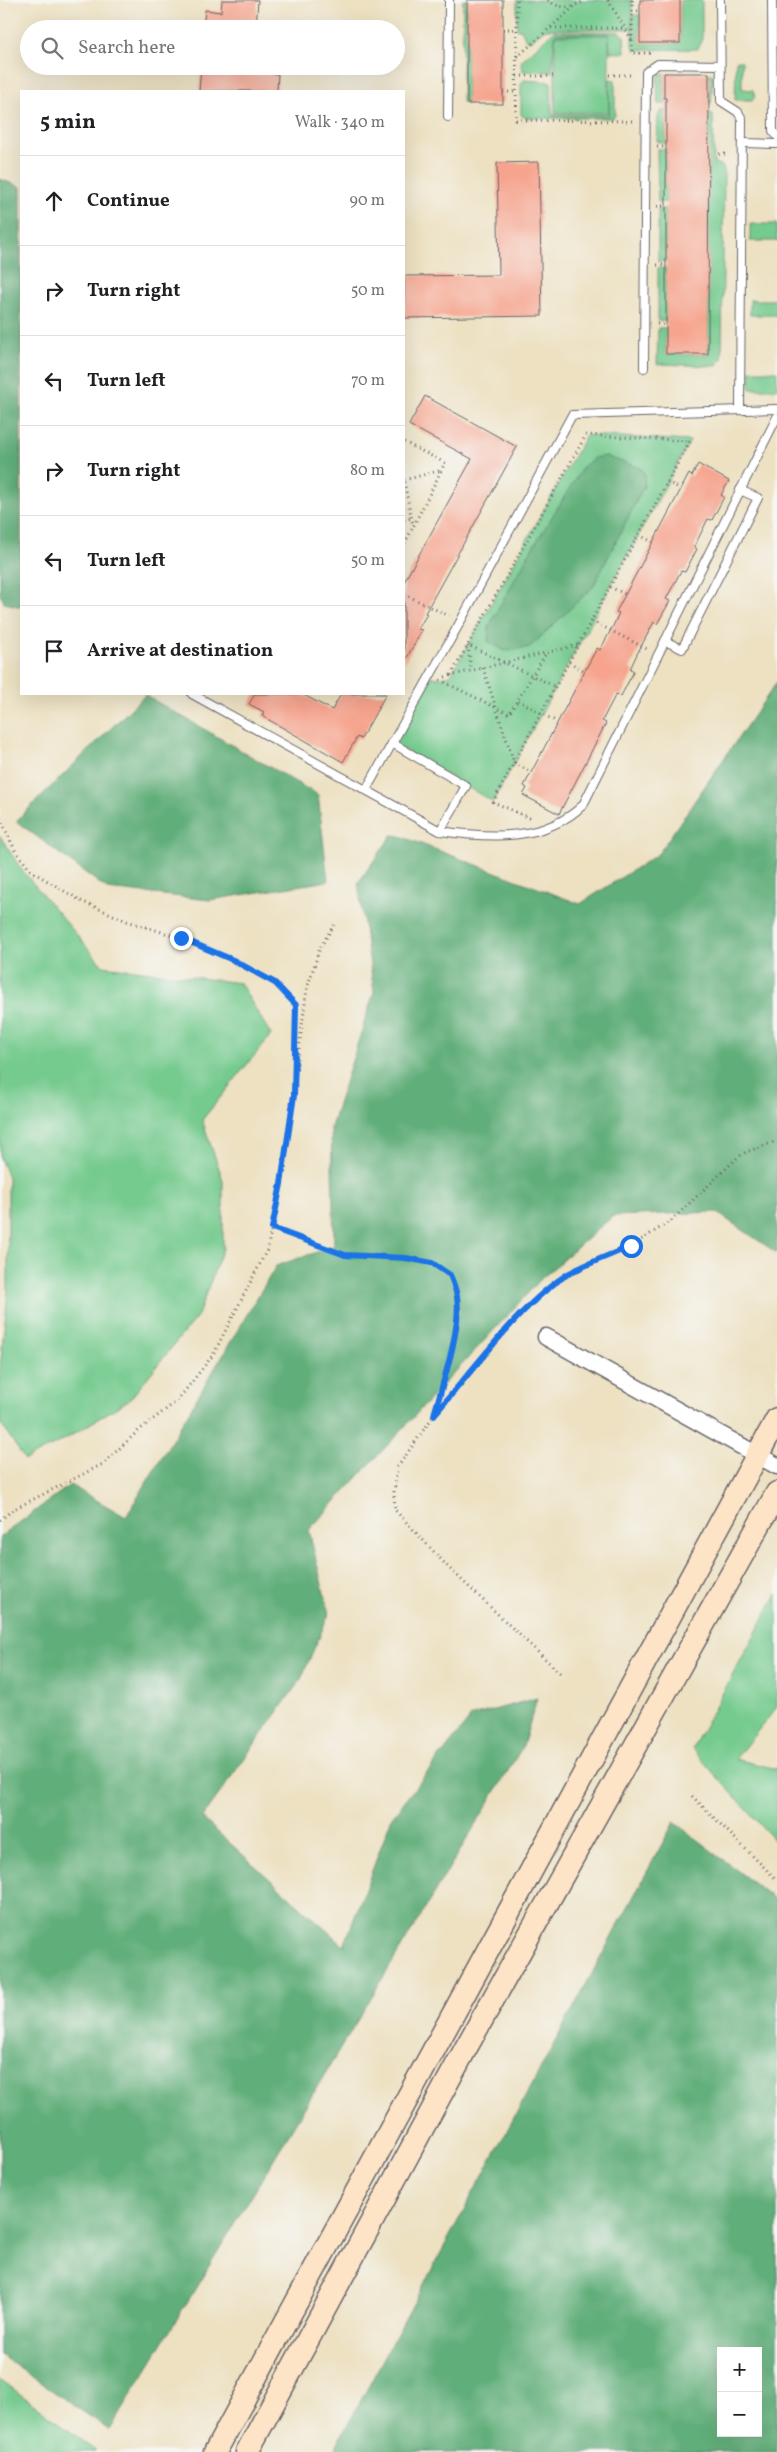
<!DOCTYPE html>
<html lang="en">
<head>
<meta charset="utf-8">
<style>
	body { margin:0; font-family:Vollkorn,serif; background:#f2f2f2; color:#202124 }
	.controls { position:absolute; right:15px; bottom:15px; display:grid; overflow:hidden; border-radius:0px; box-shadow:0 5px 20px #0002 }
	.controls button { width:45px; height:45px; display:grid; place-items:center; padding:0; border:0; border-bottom:1px solid #e0e0e0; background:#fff; color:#202124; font:25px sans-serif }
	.stop { position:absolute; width:15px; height:15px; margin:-11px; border:4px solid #1a73e8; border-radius:50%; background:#fff }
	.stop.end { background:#1a73e8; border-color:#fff; box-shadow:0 1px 5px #0008 }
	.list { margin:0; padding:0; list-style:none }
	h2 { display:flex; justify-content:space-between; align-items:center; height:65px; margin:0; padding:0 20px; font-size:21px }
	h2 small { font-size:16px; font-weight:400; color:#757577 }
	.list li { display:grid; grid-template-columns:32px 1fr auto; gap:15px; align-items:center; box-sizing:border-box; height:90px; padding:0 20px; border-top:1px solid #e0e0e0 }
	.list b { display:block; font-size:19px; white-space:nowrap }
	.list em { font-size:16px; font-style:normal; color:#757577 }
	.icon { flex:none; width:28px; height:28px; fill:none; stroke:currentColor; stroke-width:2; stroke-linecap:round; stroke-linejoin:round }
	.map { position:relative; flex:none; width:777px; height:2452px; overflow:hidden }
	.search { position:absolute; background:#fff; box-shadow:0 5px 20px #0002; left:20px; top:20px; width:385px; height:55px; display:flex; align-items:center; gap:12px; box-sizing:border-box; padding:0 18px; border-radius:28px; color:#757577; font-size:19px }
	.panel { position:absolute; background:#fff; box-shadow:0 5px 20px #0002; left:20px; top:90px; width:385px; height:605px; border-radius:0px }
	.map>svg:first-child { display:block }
	.green { fill:#75ca8e; stroke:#4c7664 }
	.forest { fill:#60ae79; stroke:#41685a; fill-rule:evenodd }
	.building { fill:#f6a48e }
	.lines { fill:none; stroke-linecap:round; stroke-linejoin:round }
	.lane-casing { stroke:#69656a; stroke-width:10 }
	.street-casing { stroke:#69656a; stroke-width:19 }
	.secondary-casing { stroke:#69656a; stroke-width:25 }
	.path { stroke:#69656a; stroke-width:3; stroke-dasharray:1 4; stroke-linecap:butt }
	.lane { stroke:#fff; stroke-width:8 }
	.street { stroke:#fff; stroke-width:16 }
	.secondary { stroke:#fee4c6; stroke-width:22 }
	.route { stroke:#1a73e8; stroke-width:6 }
</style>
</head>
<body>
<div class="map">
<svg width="777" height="2452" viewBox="0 0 777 2452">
	<rect width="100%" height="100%" fill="#f6f6f2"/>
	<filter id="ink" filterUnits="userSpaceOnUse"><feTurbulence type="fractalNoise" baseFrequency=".02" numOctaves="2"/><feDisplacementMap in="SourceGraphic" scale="10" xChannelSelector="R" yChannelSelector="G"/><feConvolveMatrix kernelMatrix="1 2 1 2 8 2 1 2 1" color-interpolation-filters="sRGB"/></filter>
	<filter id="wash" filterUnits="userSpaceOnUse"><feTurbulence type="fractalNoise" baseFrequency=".0096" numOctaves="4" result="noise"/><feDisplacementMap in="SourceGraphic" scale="20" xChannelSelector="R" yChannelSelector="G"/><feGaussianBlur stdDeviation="1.12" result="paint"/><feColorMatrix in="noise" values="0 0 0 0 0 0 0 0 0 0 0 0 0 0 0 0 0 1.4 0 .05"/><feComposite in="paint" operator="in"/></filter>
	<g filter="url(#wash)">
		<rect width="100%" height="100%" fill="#ede1c2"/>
		<!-- green -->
		<g class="green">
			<polygon points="463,0 467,0 467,104 462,102"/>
			<polygon points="517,0 632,0 632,29 545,29 530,41 526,40 521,29 517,29"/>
			<polygon points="680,0 702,0 702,39 698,49 635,50 633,46 633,15 640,15 640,43 680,43"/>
			<polygon points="554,31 619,32 624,36 625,52 620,53 610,52 609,34 555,34 552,72 523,71 521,64 522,60"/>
			<rect x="555" y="35" width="54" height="78"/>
			<polygon points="736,61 742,61 742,89 753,90 755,96 753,100 735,100"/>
			<polygon points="664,73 664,98 709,98 709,73 713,75 711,103 658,104 657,77"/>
			<polygon points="610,79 615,80 615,115 613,118 526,118 521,115 521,84 524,80 551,82 552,113 554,115 609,115"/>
			<polygon points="661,111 704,111 713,114 714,163 722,166 724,169 722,360 716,366 657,364 658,328 666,328 666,354 708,354 708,117 666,117 666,144 657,141 658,116"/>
			<polygon points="666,149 666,202 658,202 657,149"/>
			<polygon points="658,209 666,209 666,261 658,262"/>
			<rect x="750" y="224" width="27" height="17"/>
			<rect x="658" y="268" width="8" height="53"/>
			<rect x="750" y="300" width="27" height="15"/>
			<rect x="750" y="371" width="27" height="18"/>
			<polygon points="586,435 690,441 493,802 392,743 430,676 437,678 451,675"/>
			<polygon points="0,836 21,869 103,966 240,983 271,1035 202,1120 223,1180 223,1248 198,1315 130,1399 69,1437 25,1460 0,1422 0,1368 8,1291 8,1177 0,1158"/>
			<polygon points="777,1594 777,1707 735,1759 777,1769 777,1843 692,1749"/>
			<polygon points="0,2379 95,2450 95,2452 0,2452"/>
		</g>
		<!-- forest -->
		<g class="forest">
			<polygon points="0,179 21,187 21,607 5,603 0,595"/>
			<polygon points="604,456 641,468 645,475 644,486 593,587 530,647 505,651 488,641 489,626 530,552 583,467 594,458"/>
			<polygon points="777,682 777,1253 716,1212 613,1216 542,1278 309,1530 329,1614 301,1679 202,1818 344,1946 392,1817 472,1716 537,1698 523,1746 110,2430 0,2355 0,1537 70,1485 126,1517 276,1266 334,1246 331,1127 374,992 358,883 392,835 400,836 580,904 658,854"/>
			<polygon points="145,695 318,795 328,881 210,900 107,889 16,821"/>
			<path d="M674,1822L777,1901V2452H333ZM721,2351H758V2433H721Z"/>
		</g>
		<g id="blocks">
			<!-- building -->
			<g class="building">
				<polygon points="222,0 258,0 256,29 203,29 205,10 221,12"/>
				<rect x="467" y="0" width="36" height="104"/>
				<rect x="640" y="0" width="40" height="43"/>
				<polygon points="201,66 274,66 274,74 278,74 277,91 199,91"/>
				<polygon points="664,73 709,73 708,354 666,354 666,98 664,98"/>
				<polygon points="539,162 542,316 404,318 404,276 499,275 497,163"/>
				<polygon points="425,396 517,447 425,613 427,614 418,629 422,630 404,663 404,582 472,459 409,425"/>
				<polygon points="698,464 729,481 721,495 724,497 712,520 708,519 694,547 697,549 685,572 681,571 666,599 670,601 657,624 654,622 637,654 630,669 634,671 621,696 616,694 602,721 606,723 559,814 523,795 527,788 524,786 591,659 597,648 600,650 613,626 619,613 616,612 689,474 692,476"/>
				<polygon points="255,694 302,694 332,710 341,694 386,694 361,739 357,737 343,762 262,716 264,712 249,704"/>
			</g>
		</g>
	</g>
	<g filter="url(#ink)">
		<use href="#blocks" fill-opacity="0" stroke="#69656a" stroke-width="1"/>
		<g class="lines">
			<!-- lane casing -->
			<g class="lane-casing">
				<g id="lane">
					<polyline points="720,0 721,101 738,112 742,119 740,409"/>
					<polyline points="772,0 773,131 777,136"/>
					<polyline points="448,117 449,0"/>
					<polyline points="743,143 777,144"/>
					<polyline points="644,368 646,72 658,64 720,65"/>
					<polyline points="665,641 682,649 758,498 740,490"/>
					<path d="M192,694L440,831C489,838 545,842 583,805L777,417"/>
					<polyline points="392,743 466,786 440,831"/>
					<polyline points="366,790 458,626 572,415 777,409"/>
				</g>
			</g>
			<!-- street casing -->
			<g class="street-casing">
				<polyline id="street" points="546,1337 777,1466"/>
			</g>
			<!-- secondary casing -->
			<g class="secondary-casing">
				<g id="secondary">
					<polyline points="215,2452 777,1419"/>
					<polyline points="247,2452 467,2046 777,1493"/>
				</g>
			</g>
			<!-- path -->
			<g class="path">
				<polyline points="517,0 516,120 635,121"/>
				<path d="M548,0C560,10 573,8 585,0"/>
				<polyline points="608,0 632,40"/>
				<polyline points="632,0 632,53 651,53"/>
				<polyline points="632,11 640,11"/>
				<polyline points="551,28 625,28"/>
				<polyline points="503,29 517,29"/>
				<polyline points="517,57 576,5"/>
				<polyline points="609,75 633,75"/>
				<polyline points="517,76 555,76"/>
				<polyline points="503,92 517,92"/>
				<polyline points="657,147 666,147"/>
				<polyline points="719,154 729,154"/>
				<polyline points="657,206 666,206"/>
				<polyline points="657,265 666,265"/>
				<polyline points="657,324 666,324"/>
				<polyline points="404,442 445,463 404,545"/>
				<polyline points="404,480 442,470"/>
				<polyline points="404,482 413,525"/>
				<polyline points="667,482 681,489"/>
				<polyline points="404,520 412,518"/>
				<polyline points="639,535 653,542"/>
				<polyline points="610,587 625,594"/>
				<polyline points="404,594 449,616"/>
				<polyline points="592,621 647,649"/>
				<polyline points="468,646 471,670"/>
				<polyline points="569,662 585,671"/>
				<polyline points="483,668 514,763 531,772"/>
				<polyline points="451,675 468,645"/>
				<polyline points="445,677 578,645"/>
				<polyline points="440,680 509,714 547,652"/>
				<polyline points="518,700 557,722"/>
				<polyline points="0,818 15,850 31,871 81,901 127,921 181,938 233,961 275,983 296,1005 296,1051"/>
				<path d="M530,818L493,802C558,681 624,561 690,441L586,435L468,645L556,687"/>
				<path d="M271,1227L345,1255L406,1258L432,1263L450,1275C453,1282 456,1290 457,1297C462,1328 443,1382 435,1412"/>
				<polyline points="0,1520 14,1509 103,1464 139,1430 177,1401 213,1355 267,1250 281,1184 307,988 320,948 334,925"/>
				<polyline points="560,1673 449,1568 395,1510 394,1492 397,1468 434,1415 519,1317 541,1295 568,1275 631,1246 671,1221 738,1157 746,1152 777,1141"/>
				<polyline points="692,1796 777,1880"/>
			</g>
			<!-- lane -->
			<use href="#lane" class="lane"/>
			<!-- street -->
			<use href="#street" class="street"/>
			<!-- secondary -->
			<use href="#secondary" class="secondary"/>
		</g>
	</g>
	<g class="lines" filter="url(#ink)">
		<!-- route -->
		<path class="route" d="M181,938L233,960L275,983L296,1005L294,1095L281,1184L272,1228L345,1255L406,1258L432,1263L450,1275C453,1282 456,1290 457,1297C462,1326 442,1386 434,1415C471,1373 522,1302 568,1274C588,1263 611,1255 631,1246"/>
	</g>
</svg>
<div class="controls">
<button>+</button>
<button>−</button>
</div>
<div class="stop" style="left:631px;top:1246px"></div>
<div class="stop end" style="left:181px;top:938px"></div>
<div class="search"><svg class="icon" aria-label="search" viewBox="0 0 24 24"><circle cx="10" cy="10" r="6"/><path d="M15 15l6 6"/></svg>Search here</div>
<section class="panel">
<h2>5 min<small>Walk · 340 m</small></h2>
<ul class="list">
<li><svg class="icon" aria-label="ahead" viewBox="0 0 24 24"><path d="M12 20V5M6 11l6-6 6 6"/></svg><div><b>Continue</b></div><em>90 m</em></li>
<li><svg class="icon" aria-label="right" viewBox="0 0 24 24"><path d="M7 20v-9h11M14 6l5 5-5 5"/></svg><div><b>Turn right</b></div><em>50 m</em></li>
<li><svg class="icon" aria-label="left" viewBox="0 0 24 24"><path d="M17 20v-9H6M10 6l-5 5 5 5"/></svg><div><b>Turn left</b></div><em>70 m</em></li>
<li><svg class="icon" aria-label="right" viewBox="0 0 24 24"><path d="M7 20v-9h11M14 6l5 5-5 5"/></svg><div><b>Turn right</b></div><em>80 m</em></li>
<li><svg class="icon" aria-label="left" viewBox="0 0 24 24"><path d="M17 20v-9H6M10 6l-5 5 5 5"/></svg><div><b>Turn left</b></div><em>50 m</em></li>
<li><svg class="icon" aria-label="arrive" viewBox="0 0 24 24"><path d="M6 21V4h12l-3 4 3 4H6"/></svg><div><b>Arrive at destination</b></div></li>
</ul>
</section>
</div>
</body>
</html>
